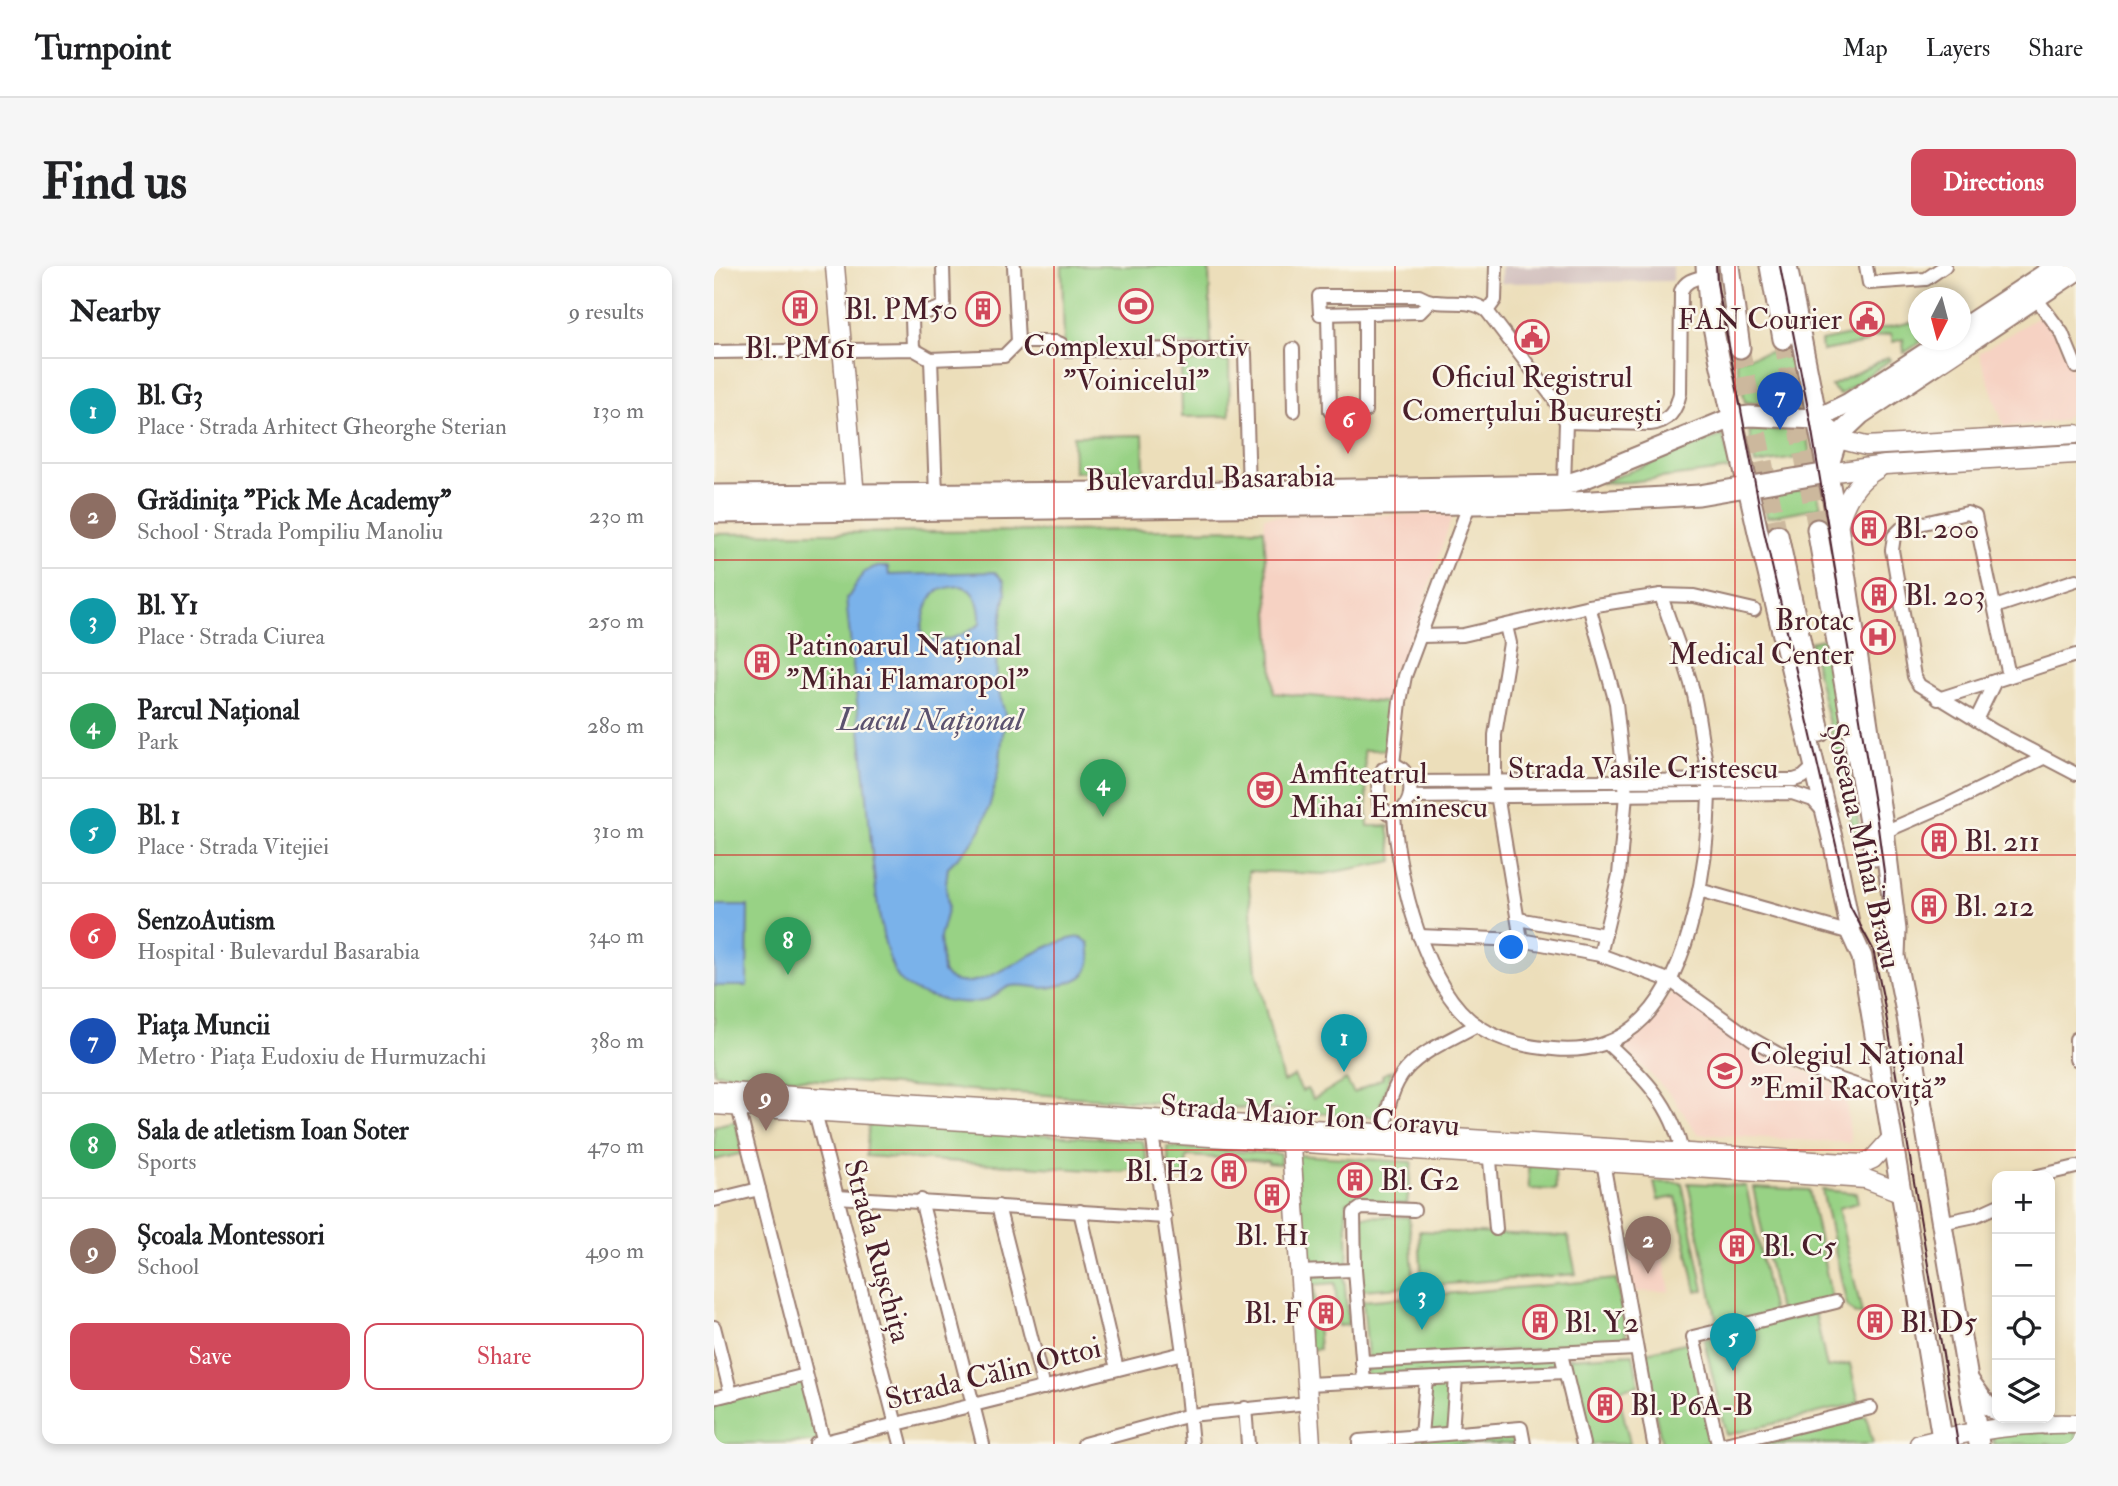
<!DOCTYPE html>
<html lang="en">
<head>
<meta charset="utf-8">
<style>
	body { margin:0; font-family:"IM FELL Double Pica",serif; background:#f6f6f6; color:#202124 }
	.controls { position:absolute; right:21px; bottom:21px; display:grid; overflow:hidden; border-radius:14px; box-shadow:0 4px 10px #0003 }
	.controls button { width:63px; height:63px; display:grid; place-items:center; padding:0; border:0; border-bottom:2px solid #e0e0e0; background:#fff; color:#202124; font:35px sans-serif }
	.compass { position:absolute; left:1194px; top:21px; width:63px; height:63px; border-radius:50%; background:#fff; box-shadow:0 4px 10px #0003; rotate:186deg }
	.you { position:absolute; left:798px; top:682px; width:24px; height:24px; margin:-18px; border:5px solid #fff; border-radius:50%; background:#1a73e8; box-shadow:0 0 0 10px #1a73e833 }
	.badge { display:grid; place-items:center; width:46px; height:46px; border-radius:50%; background:#d1495b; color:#fff; font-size:23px; font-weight:700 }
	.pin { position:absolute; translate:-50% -58px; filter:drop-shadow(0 2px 4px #0008) }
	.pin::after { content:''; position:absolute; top:37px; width:24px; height:21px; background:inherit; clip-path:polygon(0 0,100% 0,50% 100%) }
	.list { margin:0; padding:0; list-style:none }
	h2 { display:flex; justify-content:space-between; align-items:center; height:91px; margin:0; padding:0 28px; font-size:30px }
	h2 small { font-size:23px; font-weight:400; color:#757577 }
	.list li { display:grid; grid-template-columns:46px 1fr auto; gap:21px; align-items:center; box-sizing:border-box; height:105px; padding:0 28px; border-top:2px solid #e0e0e0 }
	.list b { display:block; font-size:26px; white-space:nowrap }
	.list p { margin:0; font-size:23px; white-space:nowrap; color:#757577 }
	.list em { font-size:23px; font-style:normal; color:#757577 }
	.actions { display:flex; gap:14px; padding:21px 28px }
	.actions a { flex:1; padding:16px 0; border:2px solid #d1495b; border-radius:14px; text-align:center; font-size:24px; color:#d1495b }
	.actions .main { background:#d1495b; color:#fff }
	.icon { flex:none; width:38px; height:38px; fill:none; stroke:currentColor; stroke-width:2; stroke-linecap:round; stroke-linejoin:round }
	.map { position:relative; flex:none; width:1362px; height:1178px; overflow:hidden; border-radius:14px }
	header { display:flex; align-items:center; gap:42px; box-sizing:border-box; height:98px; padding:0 35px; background:#fff; border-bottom:2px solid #e0e0e0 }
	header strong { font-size:33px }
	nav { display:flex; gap:38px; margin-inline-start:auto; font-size:24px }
	.intro { display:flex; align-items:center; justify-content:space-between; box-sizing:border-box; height:168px; padding:0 42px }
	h1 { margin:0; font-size:49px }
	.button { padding:18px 32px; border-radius:14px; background:#d1495b; color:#fff; font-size:24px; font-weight:700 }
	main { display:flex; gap:42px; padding:0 42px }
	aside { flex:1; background:#fff; border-radius:14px; box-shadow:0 4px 10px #0003 }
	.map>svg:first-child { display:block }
	.built { fill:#f6d2c3 }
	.industrial { fill:#d1bfbd }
	.green { fill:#98d285; stroke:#717858; stroke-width:2 }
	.water { fill:#7ab2ea; stroke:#62688a; stroke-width:2; fill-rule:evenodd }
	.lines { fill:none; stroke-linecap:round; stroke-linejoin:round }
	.primary-tunnel { stroke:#ccb89d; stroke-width:19; stroke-dasharray:19 10; stroke-linecap:butt }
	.street-casing { stroke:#9b7e72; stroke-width:16 }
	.secondary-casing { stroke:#9b7e72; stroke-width:21 }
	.primary-casing { stroke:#9b7e72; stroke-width:23 }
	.street { stroke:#fff; stroke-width:12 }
	.secondary { stroke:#fff; stroke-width:18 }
	.primary { stroke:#fff; stroke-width:19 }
	.tram { stroke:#4a1f2b; stroke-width:2 }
	.grid { fill:none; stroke:#d62828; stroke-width:2; stroke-opacity:0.55 }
	.labels { text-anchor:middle; stroke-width:5; stroke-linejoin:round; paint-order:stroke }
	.poi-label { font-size:30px; fill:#4a1f2b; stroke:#fbf7ec; text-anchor:start }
	.street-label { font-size:30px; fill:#4a1f2b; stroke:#fbf7ec }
	.water-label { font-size:32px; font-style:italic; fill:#5b526e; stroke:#fbf7ec }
</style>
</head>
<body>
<header>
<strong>Turnpoint</strong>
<nav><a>Map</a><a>Layers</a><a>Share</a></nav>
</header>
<div class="intro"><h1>Find us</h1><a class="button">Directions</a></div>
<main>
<aside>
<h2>Nearby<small>9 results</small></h2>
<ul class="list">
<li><span class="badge" style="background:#0f9aa8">1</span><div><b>Bl. G3</b><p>Place · Strada Arhitect Gheorghe Sterian</p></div><em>130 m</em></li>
<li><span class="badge" style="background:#8d6e63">2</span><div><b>Grădinița &quot;Pick Me Academy&quot;</b><p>School · Strada Pompiliu Manoliu</p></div><em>230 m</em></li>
<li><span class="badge" style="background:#0f9aa8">3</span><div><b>Bl. Y1</b><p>Place · Strada Ciurea</p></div><em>250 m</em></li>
<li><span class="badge" style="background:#2e9e5b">4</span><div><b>Parcul Național</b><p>Park</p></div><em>280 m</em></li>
<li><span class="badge" style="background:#0f9aa8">5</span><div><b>Bl. 1</b><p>Place · Strada Vitejiei</p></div><em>310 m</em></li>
<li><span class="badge" style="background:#e0444e">6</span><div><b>SenzoAutism</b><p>Hospital · Bulevardul Basarabia</p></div><em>340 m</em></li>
<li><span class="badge" style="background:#1a4fb4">7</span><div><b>Piața Muncii</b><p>Metro · Piața Eudoxiu de Hurmuzachi</p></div><em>380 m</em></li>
<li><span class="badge" style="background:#2e9e5b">8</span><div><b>Sala de atletism Ioan Soter</b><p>Sports</p></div><em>470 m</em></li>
<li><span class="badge" style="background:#8d6e63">9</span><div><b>Școala Montessori</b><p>School</p></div><em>490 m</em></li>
</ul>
<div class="actions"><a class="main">Save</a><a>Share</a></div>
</aside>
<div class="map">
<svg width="1362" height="1178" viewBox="0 0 1362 1178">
	<rect width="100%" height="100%" fill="#fbf7ec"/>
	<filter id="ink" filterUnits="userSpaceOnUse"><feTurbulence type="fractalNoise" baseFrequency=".0143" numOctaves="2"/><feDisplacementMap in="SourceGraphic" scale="14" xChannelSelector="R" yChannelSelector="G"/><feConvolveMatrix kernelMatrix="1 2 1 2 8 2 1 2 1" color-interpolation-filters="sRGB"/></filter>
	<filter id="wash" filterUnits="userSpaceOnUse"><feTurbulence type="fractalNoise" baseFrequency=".00686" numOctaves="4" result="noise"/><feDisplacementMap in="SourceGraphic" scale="28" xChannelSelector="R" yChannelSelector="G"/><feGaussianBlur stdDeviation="1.57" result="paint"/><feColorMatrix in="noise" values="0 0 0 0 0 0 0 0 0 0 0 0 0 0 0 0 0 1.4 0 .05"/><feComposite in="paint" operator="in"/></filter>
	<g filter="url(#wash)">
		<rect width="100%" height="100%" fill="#ecdeba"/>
		<!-- built -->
		<g class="built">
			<polygon points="1327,49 1339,64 1354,92 1362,120 1362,141 1349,155 1290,161 1265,87"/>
			<polygon points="739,248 677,437 559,427 550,250"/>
			<polygon points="958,726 1048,786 1131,823 1137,877 983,868 958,830 908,780 930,766"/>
			<polygon points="948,985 956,1025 919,1026 914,991"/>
		</g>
		<!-- industrial -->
		<polygon class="industrial" points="787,0 959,0 959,15 787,17"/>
		<!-- green -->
		<g class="green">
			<polygon points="348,0 495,0 497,79 350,80"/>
			<polygon points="1204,55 1204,74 1210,74 1190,87 1189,73 1179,76 1177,68 1156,72 1152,77 1108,85 1107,75"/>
			<polygon points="1077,82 1089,142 1031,136 1022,93"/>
			<polygon points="1174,91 1176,94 1126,129 1117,120"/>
			<polygon points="515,95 516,150 468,151 467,96"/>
			<polygon points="1092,162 1096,190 1041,198 1035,165"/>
			<polygon points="429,169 430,205 360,206 359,170"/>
			<polygon points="1009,169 1017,203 916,216 886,217"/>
			<polygon points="1102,220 1107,241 1053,251 1048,231"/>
			<polygon points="550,263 560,427 677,437 672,484 650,484 654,560 674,560 679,595 610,608 534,605 542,705 569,816 580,810 588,825 593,823 599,833 632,814 640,827 669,812 668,809 678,804 662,851 0,807 0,268"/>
			<polygon points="1115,372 1148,579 1143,580 1096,376"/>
			<polygon points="21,855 30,887 0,894 0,860"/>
			<polygon points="155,857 429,875 434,898 408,906 152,890"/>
			<polygon points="453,881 566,888 566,898 554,897 554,895 473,890 471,911 457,912"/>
			<polygon points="581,889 698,896 693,938 632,936 634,999 590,1002"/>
			<polygon points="814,900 841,902 842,924 815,923"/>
			<polygon points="940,916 968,917 990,1024 982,1025 962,931 944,934"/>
			<polygon points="974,917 1032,920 1059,1047 1004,1061"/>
			<polygon points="1039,921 1095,924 1118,1034 1065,1046"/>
			<polygon points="1108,924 1142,927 1144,937 1124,942 1148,1048 1141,1048 1133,1040"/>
			<polygon points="646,950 695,951 700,1020 648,1024"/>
			<polygon points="705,965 854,970 862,1008 708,1020"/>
			<polygon points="630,1008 634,1059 624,1060 621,1017 600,1019 605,1083 594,1084 589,1010"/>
			<polygon points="902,1013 914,1079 654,1091 649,1035"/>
			<polygon points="1101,1047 1113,1102 1136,1098 1145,1137 1012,1169 990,1073"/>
			<polygon points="975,1076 1000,1178 948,1178 928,1087"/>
			<polygon points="919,1088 925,1119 904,1124 916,1178 875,1178 854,1092"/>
			<polygon points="844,1091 847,1104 653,1113 652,1099"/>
			<polygon points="740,1114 736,1169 805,1164 808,1178 648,1178 709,1171 714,1115"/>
			<polygon points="87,1115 93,1118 106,1170 103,1176 0,1178 0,1138"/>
			<polygon points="1152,1150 1159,1177 1156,1178 1039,1178"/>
			<polygon points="1277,1165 1362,1166 1362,1178 1280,1178"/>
		</g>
		<!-- water -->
		<g class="water">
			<path d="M160,301H174L175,309L281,306L290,315L292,326L282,386L283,418L291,448L285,503L276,538L267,563L257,578L234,601L232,618L234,641L226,671L229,706C247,733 295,700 315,690C330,682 349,673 367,671L375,677C378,695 378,708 359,715C349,719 340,722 329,722C318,721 307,718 297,720C287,723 280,732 269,735C248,740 199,731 185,713C161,680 157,565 152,521C146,458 138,395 132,332L135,330L149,307ZM247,320C263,324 267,344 266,358C252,368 227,380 210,372C206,365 207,362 209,355C215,329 218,322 247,320Z"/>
			<polygon points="0,640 34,640 33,720 0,720"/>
		</g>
	</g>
	<g filter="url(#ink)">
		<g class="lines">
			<!-- primary-tunnel -->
			<g class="primary-tunnel">
				<polyline points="1069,73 1103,263"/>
				<polyline points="1026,82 1064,269"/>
			</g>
			<!-- street casing -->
			<g class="street-casing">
				<g id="street">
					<polyline points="300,0 304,76"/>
					<polyline points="1152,0 1155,17 1212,13 1231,0"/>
					<polyline points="1322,32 1348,67 1362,101"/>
					<path d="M716,36L706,46L606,48L605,30H705C728,44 752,29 773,45L840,133L852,156L850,219"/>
					<polyline points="773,45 781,34 782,0"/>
					<polyline points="651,47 651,145"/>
					<polyline points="614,48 616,145"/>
					<path d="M199,83L198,52C207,43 221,49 230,38L229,0"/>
					<polyline points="579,83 580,145"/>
					<polyline points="0,86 199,83 217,93 290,90 304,76 342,76 347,78 350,84 527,83 531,87 535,225"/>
					<polyline points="217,93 222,229"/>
					<path d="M852,156L936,158C955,156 962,145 966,127L967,25C972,14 980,13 992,10"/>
					<polyline points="875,340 902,437 912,528 905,609 886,689"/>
					<polyline points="1281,341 1362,314"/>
					<polyline points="792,360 796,377 781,469 781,516 807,674"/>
					<polyline points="707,370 749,369 875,340 947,329 980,330 1040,344"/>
					<polyline points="1295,410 1261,250 1253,247 1188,262 1180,270 1178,284 1200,410 1205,419 1280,465 1362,508"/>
					<polyline points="1224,433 1362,389"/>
					<polyline points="1262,454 1281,415"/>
					<polyline points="679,498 686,436 691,410 755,239"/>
					<path d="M679,498C703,505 701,541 680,549L674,547L665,539L664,514L669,503Z"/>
					<polyline points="695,516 1080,514 1089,511 1101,500"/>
					<polyline points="696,531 1078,527 1099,534 1109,545"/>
					<path d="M680,549C684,610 710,723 764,760C786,775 813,781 839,783C873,787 906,777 930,752C978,703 994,595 995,528C996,512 992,496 989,481C986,464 984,446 980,429C972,395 957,362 947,329"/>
					<polyline points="1170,566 1237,537 1329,492"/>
					<polyline points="985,624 1137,667"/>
					<polyline points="804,653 891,669"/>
					<polyline points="705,670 807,674 886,689 957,715 1038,773 1073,793 1098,804 1171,829"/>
					<polyline points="1362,773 1362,793"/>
					<path d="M894,778C928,809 959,839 968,887"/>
					<polyline points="24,841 110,1178"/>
					<polyline points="101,846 187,1178"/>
					<polyline points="438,867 469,1087 478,1178"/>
					<path d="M671,868C675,796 708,789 763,759"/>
					<polyline points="775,883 782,963"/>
					<polyline points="889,896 940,1178"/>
					<polyline points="1324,910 1362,901"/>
					<polyline points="123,931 451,951"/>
					<polyline points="0,934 45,923"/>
					<polyline points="207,934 269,1178"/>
					<polyline points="284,940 330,1122"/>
					<polyline points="366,945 403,1103"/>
					<polyline points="1227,957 1261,950 1283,940"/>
					<polyline points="584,1006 641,1004"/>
					<polyline points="0,1061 17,1128"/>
					<polyline points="847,1088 869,1178"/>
					<polyline points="648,1096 922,1083"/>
					<polyline points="650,1116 641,1004 640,947 647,942 700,944"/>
					<polyline points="593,1118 851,1106"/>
					<polyline points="0,1132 92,1109"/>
					<polyline points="531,1142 534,1178"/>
					<polyline points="738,1166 742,1111"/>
					<polyline points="707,1169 712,1113"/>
					<polyline points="102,1178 469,1087"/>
					<polyline points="370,1178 476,1149 594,1137"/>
					<polyline points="645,1178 645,1175 807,1162 810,1178"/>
					<polyline points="1004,1178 979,1071 1122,1036"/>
					<polyline points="1011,1178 1157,1142"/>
				</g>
			</g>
			<!-- secondary casing -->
			<g class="secondary-casing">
				<g id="secondary">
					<polyline points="121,0 142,242"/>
					<polyline points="1103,153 1128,174 1152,180 1362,168"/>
					<polyline points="1114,207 1171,199 1362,188"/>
					<path d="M1124,260C1131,234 1141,216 1165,202"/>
					<polyline points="0,825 1148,898 1159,893 1177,873"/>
					<polyline points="0,839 1152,913 1186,926"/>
					<polyline points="576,865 597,1178"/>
					<path d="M1205,1178C1257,1165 1308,1156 1362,1158"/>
				</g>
			</g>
			<!-- primary casing -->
			<g class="primary-casing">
				<g id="primary">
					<polyline points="992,0 995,40 1006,96 1044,266 1121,584 1137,667 1148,691 1229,1178"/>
					<polyline points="1015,0 1026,82"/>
					<polyline points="1056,0 1069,73"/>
					<polyline points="1073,0 1124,260 1170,566 1182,664 1181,690 1193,751 1265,1178"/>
					<polyline points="1246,64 1343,0"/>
					<polyline points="1114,202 1124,170 1147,148 1362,5"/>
					<polyline points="0,229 535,225 850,219 869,213 1018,152 1036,150 1103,153 1135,137 1232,74"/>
					<polyline points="0,247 843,237 985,229 1114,207"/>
					<polyline points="1103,263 1161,590"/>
					<polyline points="1064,269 1106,466"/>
					<polyline points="1256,1116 1272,1138 1283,1145"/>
					<polyline points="1303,1152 1331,1158"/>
				</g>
			</g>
			<!-- street -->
			<use href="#street" class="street"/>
			<!-- secondary -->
			<use href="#secondary" class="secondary"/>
			<!-- primary -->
			<use href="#primary" class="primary"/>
			<!-- tram -->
			<g class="tram">
				<polyline points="1002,0 1003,17 1050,265 1136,640 1159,683 1169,731 1244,1178"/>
				<polyline points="1066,0 1096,153 1163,555 1171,613 1165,684 1166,692"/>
			</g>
		</g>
	</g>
	<!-- grid -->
	<path class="grid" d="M340,0V1178M681,0V1178M1021,0V1178M0,294H1362M0,589H1362M0,884H1362"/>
	<!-- icons -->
	<defs>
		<g id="stadium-ring" transform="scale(1.75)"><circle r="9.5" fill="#fbf7ec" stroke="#d1495b" stroke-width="1.5"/><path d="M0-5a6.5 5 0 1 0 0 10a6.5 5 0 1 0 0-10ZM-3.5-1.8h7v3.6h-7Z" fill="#d1495b"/></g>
		<g id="building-ring" transform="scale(1.75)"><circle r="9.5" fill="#fbf7ec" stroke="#d1495b" stroke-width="1.5"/><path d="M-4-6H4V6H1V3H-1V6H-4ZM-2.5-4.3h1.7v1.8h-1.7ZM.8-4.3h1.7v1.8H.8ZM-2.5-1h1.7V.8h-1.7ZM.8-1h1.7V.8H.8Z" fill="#d1495b"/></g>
		<g id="civic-ring" transform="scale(1.75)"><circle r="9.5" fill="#fbf7ec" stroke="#d1495b" stroke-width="1.5"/><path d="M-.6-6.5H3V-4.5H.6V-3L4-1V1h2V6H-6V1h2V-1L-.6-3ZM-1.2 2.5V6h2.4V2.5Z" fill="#d1495b"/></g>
		<g id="hospital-ring" transform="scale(1.75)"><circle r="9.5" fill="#fbf7ec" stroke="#d1495b" stroke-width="1.5"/><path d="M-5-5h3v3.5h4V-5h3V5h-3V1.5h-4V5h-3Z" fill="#d1495b"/></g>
		<g id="theatre-ring" transform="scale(1.75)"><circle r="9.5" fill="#fbf7ec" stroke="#d1495b" stroke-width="1.5"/><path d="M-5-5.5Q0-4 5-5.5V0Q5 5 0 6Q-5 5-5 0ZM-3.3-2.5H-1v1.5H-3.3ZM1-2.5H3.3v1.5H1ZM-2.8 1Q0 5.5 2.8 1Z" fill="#d1495b"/></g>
		<g id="school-ring" transform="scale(1.75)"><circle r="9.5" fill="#fbf7ec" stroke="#d1495b" stroke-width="1.5"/><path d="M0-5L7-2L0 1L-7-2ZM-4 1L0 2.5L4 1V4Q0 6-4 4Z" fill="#d1495b"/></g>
	</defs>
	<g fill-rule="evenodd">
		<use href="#stadium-ring" x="422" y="40"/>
		<use href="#building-ring" x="86" y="42"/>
		<use href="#building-ring" x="269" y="43"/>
		<use href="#civic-ring" x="1153" y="53"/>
		<use href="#civic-ring" x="818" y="71"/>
		<use href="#building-ring" x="1155" y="262"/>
		<use href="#building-ring" x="1165" y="329"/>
		<use href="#hospital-ring" x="1164" y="371"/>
		<use href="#building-ring" x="48" y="396"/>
		<use href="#theatre-ring" x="551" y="524"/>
		<use href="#building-ring" x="1225" y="575"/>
		<use href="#building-ring" x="1215" y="640"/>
		<use href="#school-ring" x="1011" y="805"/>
		<use href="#building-ring" x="515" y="905"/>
		<use href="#building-ring" x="641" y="914"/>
		<use href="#building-ring" x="558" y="929"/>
		<use href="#building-ring" x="1023" y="980"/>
		<use href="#building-ring" x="612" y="1047"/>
		<use href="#building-ring" x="826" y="1056"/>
		<use href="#building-ring" x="1161" y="1056"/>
		<use href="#building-ring" x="891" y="1139"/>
	</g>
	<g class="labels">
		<!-- poi labels -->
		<g class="poi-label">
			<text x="244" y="53" text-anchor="end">Bl. PM50</text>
			<text x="1128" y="63" text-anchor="end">FAN Courier</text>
			<text x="422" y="90" text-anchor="middle">Complexul Sportiv<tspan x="422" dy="34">"Voinicelul"</tspan></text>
			<text x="86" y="92" text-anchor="middle">Bl. PM61</text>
			<text x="818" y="121" text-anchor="middle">Oficiul Registrul<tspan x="818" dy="34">Comerțului București</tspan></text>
			<text x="1180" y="272">Bl. 200</text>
			<text x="1190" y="339">Bl. 203</text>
			<text x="1140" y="364" text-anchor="end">Brotac<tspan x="1140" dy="34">Medical Center</tspan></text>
			<text x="72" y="389">Patinoarul Național<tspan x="72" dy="34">"Mihai Flamaropol"</tspan></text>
			<text x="576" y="517">Amfiteatrul<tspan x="576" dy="34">Mihai Eminescu</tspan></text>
			<text x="1250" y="585">Bl. 211</text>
			<text x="1240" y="650">Bl. 212</text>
			<text x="1036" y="798">Colegiul Național<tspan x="1036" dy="34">"Emil Racoviță"</tspan></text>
			<text x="490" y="915" text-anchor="end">Bl. H2</text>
			<text x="666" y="924">Bl. G2</text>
			<text x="558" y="979" text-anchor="middle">Bl. H1</text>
			<text x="1048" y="990">Bl. C5</text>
			<text x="588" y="1057" text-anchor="end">Bl. F</text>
			<text x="850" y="1066">Bl. Y2</text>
			<text x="1186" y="1066">Bl. D5</text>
			<text x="916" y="1149">Bl. P6A-B</text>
		</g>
		<!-- street labels -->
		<g class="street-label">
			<text transform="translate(496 212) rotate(-1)" y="10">Bulevardul Basarabia</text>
			<text x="929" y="512">Strada Vasile Cristescu</text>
			<text transform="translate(1150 580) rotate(77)" y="10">Șoseaua Mihai Bravu</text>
			<text transform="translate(596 849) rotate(4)" y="10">Strada Maior Ion Coravu</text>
			<text transform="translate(164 985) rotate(75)" y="10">Strada Rușchița</text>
			<text transform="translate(279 1107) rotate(-14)" y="10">Strada Călin Ottoi</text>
		</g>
		<!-- water labels -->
		<g class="water-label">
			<text x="216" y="464">Lacul Național</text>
		</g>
	</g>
</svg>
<div class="controls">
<button>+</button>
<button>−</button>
<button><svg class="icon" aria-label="locate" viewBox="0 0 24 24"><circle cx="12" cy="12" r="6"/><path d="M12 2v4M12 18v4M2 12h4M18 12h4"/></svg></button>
<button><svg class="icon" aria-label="layers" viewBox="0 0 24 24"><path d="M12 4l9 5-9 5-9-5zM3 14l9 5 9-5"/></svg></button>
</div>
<svg class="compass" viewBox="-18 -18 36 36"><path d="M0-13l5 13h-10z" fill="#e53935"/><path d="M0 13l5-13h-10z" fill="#757577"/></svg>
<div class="you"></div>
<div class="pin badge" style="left:630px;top:806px;background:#0f9aa8">1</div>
<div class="pin badge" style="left:934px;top:1008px;background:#8d6e63">2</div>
<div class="pin badge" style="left:708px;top:1064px;background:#0f9aa8">3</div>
<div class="pin badge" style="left:389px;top:551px;background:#2e9e5b">4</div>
<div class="pin badge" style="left:1019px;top:1105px;background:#0f9aa8">5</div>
<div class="pin badge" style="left:634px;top:188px;background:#e0444e">6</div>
<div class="pin badge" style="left:1066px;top:164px;background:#1a4fb4">7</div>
<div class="pin badge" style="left:74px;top:709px;background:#2e9e5b">8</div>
<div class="pin badge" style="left:52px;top:865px;background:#8d6e63">9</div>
</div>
</main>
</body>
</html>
